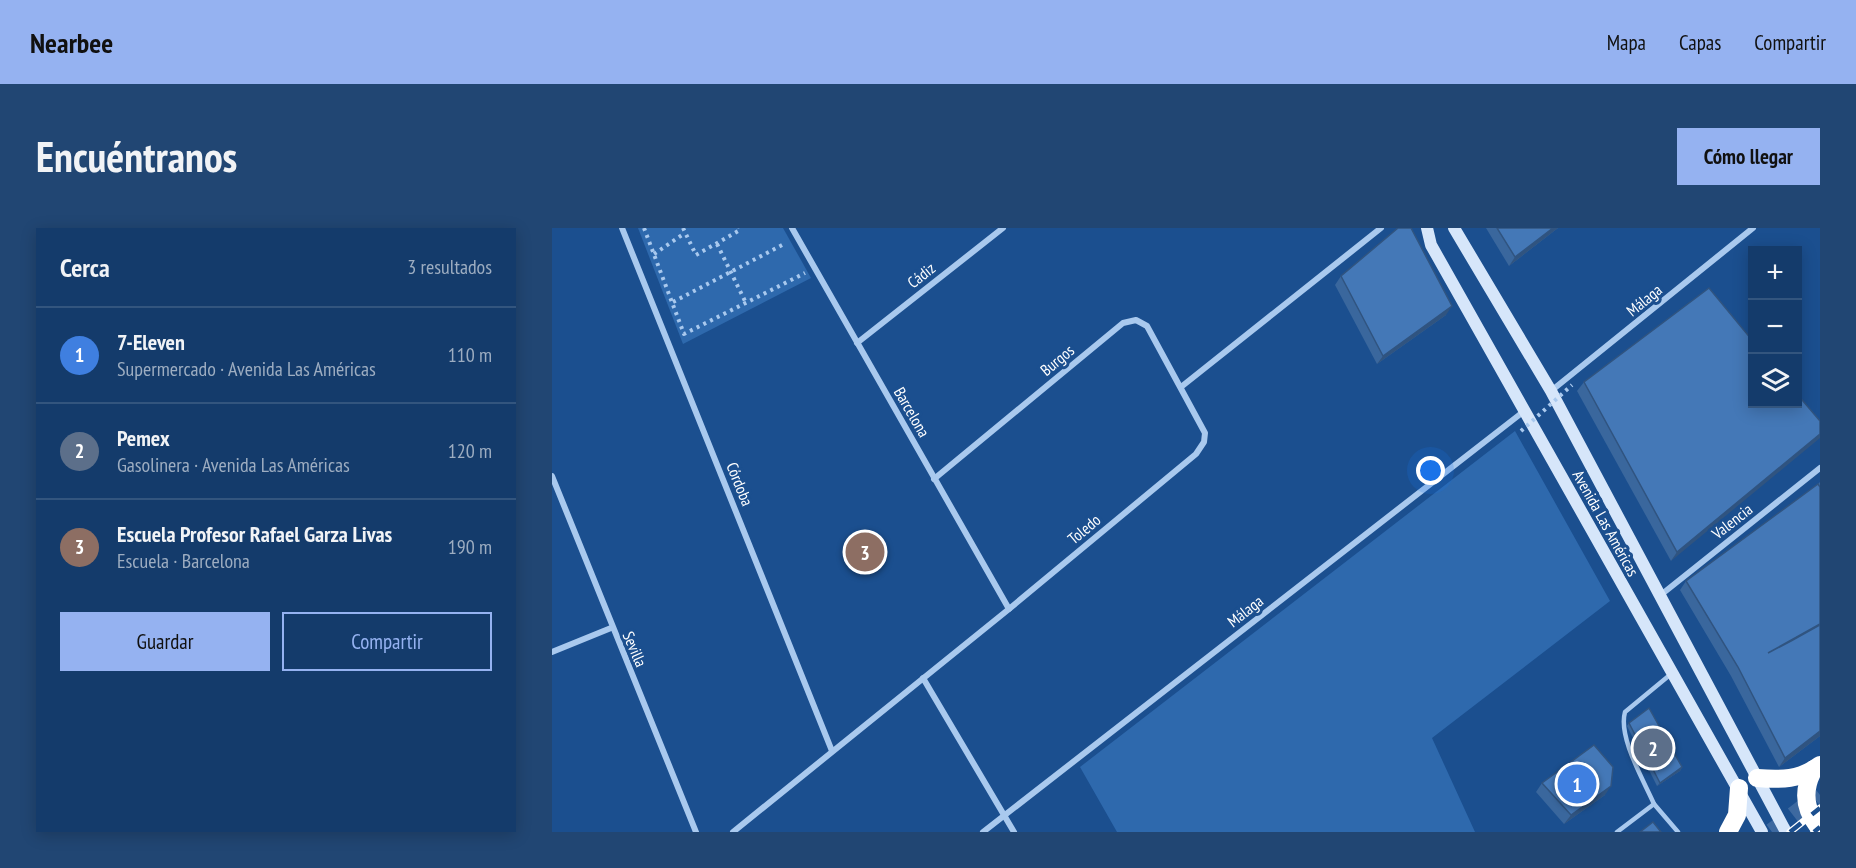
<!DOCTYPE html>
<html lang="es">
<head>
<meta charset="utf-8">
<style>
	body { margin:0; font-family:"PT Sans Narrow",sans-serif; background:#214673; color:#f1f3f6 }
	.controls { position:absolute; right:18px; top:18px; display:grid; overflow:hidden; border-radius:0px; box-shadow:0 3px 15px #0003 }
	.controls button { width:54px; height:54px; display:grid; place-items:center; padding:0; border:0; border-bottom:2px solid #33557e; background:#143b6b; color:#f1f3f6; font:30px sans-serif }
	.you { position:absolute; left:879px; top:243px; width:21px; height:21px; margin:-15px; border:4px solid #fff; border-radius:50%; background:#1a73e8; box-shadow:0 0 0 9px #1a73e833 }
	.badge { display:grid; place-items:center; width:39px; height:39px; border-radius:50%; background:#95b2f1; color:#fff; font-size:20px; font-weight:700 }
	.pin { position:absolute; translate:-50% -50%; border:3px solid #fff; box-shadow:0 2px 6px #0006 }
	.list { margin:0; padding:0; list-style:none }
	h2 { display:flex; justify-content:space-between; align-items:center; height:78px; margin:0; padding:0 24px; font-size:26px }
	h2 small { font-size:20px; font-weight:400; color:#9dadc1 }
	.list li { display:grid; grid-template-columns:39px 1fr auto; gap:18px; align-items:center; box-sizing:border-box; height:96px; padding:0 24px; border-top:2px solid #33557e }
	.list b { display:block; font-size:22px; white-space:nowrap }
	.list p { margin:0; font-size:20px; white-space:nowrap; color:#9dadc1 }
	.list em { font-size:20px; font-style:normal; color:#9dadc1 }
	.actions { display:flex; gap:12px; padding:18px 24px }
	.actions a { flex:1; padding:14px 0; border:2px solid #95b2f1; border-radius:0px; text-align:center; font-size:21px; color:#95b2f1 }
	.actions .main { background:#95b2f1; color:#111 }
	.icon { flex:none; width:33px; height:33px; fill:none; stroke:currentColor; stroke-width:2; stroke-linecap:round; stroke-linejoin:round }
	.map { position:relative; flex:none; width:1268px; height:604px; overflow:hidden; border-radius:0px }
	header { display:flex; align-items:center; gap:36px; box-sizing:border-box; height:84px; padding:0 30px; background:#95b2f1; color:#111 }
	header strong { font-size:28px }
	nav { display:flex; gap:33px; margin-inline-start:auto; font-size:21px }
	.intro { display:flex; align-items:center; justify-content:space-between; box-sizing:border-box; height:144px; padding:0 36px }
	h1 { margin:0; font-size:42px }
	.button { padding:15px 27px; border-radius:0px; background:#95b2f1; color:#111; font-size:21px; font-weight:700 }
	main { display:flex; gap:36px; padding:0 36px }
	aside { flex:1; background:#143b6b; border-radius:0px; box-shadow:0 3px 15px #0003 }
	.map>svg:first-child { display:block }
	.green { fill:#2e69ad }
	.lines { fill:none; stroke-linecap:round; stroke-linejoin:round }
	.highway-tunnel { stroke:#3d69a0; stroke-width:18; stroke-dasharray:18 9; stroke-linecap:butt }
	.path { stroke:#a9c9ee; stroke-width:4; stroke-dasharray:3 4.5; stroke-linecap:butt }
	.lane { stroke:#a9c9ee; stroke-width:4.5 }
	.street { stroke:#a9c9ee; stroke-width:6 }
	.secondary { stroke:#d6e6fa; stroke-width:12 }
	.highway { stroke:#fff; stroke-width:18 }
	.rail-casing { stroke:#fff; stroke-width:7 }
	.rail { stroke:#1b4f8f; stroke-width:4.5; stroke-dasharray:14; stroke-linecap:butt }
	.path-bridge { stroke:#a9c9ee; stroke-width:4; stroke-dasharray:3 4.5; stroke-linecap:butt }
	.wall { fill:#3a679d }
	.shaded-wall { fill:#305480 }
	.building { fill:#4478b7; stroke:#305480; stroke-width:1.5 }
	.labels { text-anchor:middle; stroke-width:6; stroke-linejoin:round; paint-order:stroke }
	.street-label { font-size:16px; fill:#fff; stroke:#1b4f8f }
</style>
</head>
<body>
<header>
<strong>Nearbee</strong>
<nav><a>Mapa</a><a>Capas</a><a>Compartir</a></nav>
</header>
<div class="intro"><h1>Encuéntranos</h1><a class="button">Cómo llegar</a></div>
<main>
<aside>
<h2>Cerca<small>3 resultados</small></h2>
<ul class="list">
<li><span class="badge" style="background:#3f7fe0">1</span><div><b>7-Eleven</b><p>Supermercado · Avenida Las Américas</p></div><em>110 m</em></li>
<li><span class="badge" style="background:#5c6f8a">2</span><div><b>Pemex</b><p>Gasolinera · Avenida Las Américas</p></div><em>120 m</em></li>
<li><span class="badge" style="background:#8d6e63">3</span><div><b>Escuela Profesor Rafael Garza Livas</b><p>Escuela · Barcelona</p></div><em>190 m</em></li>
</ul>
<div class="actions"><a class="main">Guardar</a><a>Compartir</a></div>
</aside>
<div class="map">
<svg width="1268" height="604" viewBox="0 0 1268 604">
	<rect width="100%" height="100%" fill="#1b4f8f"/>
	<!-- green -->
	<g class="green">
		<polygon points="86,0 231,0 259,50 131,116"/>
		<polygon points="963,203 1058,373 880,510 923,604 565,604 528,539"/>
	</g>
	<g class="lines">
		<!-- highway-tunnel -->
		<polyline class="highway-tunnel" points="1220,604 1268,567"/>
		<!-- path -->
		<g class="path">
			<polyline points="92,0 132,106 253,45"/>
			<polyline points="131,0 144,27 188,2 187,0"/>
			<polyline points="165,16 194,75"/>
			<polyline points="102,26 133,5"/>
			<polyline points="121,74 234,15"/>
		</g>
		<!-- lane -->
		<g class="lane">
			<polyline points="1102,576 1126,604"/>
			<path d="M1065,604L1102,576C1091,551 1066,509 1073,484L1119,446"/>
		</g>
		<!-- street -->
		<g class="street">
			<polyline points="70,0 280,523"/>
			<polyline points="240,0 457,381"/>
			<polyline points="305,115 451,0"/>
			<polyline points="629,159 829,0"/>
			<polyline points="999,163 1201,0"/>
			<polyline points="0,248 144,604"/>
			<polyline points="1110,366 1268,240"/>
			<polyline points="0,424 59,400"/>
			<polyline points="371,450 462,604"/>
			<polyline points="181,604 457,381 644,226 652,214 653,205 595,98 584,92 571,95 382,251"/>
			<polyline points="431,604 971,184"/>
		</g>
		<!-- secondary -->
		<g class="secondary">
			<polyline points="875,0 879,17 1210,604"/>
			<polyline points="902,0 999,163 1234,604"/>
		</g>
		<!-- highway -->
		<g class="highway">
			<path d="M1262,541C1250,562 1252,582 1268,601"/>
			<path d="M1205,550C1229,552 1248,552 1268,537"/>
			<polyline points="1176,604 1185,587 1187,560"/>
		</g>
		<!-- rail casing -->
		<g class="rail-casing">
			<g id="rail">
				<polyline points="1238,604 1268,580"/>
				<polyline points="1262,604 1268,599"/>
			</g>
		</g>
		<!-- rail -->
		<use href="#rail" class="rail"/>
		<!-- path-bridge -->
		<polyline class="path-bridge" points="969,203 1020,157"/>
	</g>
	<!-- wall -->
	<g class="wall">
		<polygon points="934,0 1006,0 957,38"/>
		<polygon points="789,48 894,87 825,136 783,57"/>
		<polygon points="1032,154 1245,176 1119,333 1025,163"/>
		<polygon points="1268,254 1268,508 1227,539 1179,448 1128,362 1134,353 1266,256"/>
		<polygon points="1077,495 1130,539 1128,543 1105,558 1075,498"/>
		<polygon points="990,555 1053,567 1012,596 984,564"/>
	</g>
	<!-- shaded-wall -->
	<g class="shaded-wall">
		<polygon points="1001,0 1006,0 957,38 963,29"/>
		<polygon points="900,78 894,87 825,136 831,128"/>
		<polygon points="1268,206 1268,210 1119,333 1125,324"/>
		<polygon points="1268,503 1268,508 1227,539 1233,530"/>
		<polygon points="1130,539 1128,543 1105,558 1108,555"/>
		<polygon points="1059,558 1053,567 1012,596 1019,587"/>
	</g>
	<!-- building -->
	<g class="building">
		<polygon points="846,0 859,0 900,78 831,128 789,48"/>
		<polygon points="945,0 1001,0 963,29"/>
		<polygon points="1157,60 1200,112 1200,176 1245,176 1245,166 1268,193 1268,206 1125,324 1032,154"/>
		<polygon points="1266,256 1268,259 1268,396 1216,425 1239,413 1268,397 1268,503 1233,530 1186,439 1134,353"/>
		<polygon points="1097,480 1130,539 1108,555 1077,495"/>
		<polygon points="1042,517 1061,539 1059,558 1019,587 990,555"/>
		<polygon points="1101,594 1109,604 1088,604"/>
	</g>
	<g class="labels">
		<!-- street labels -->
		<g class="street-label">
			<text transform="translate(369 47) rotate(-38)" y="6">Cádiz</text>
			<text transform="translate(1092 72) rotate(-39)" y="6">Málaga</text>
			<text transform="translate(505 132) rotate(-40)" y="6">Burgos</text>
			<text transform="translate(360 184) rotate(60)" y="6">Barcelona</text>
			<text transform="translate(188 256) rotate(68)" y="6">Córdoba</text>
			<text transform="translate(1180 293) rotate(-38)" y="6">Valencia</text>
			<text transform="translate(1054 295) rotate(61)" y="6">Avenida Las Américas</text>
			<text transform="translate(532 301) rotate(-40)" y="6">Toledo</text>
			<text transform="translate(693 383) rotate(-38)" y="6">Málaga</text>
			<text transform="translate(83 421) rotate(67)" y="6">Sevilla</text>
		</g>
	</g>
</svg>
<div class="controls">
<button>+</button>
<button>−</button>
<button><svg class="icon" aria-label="layers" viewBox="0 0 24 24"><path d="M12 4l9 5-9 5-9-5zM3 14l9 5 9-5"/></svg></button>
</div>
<div class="you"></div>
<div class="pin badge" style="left:1025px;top:556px;background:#3f7fe0">1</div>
<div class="pin badge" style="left:1101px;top:520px;background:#5c6f8a">2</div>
<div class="pin badge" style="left:313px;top:324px;background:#8d6e63">3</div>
</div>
</main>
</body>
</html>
